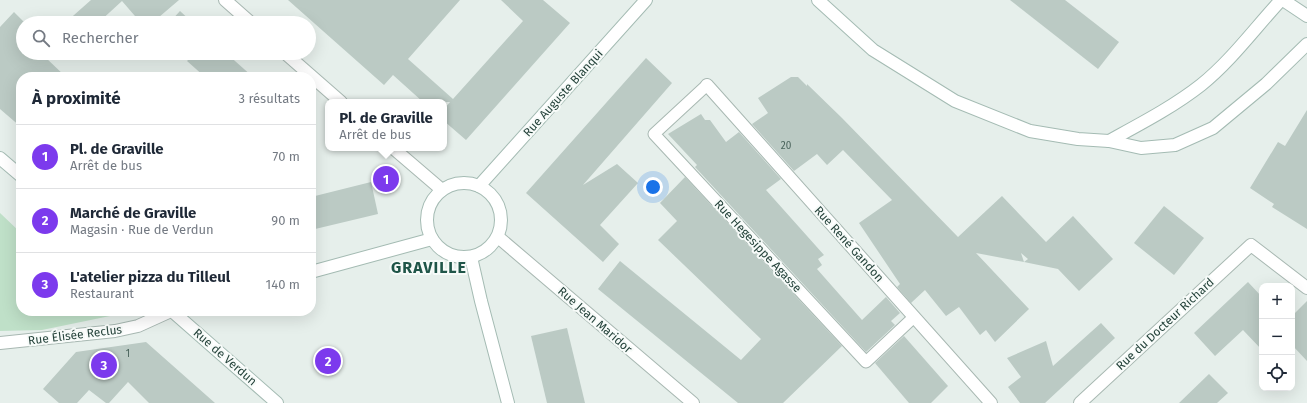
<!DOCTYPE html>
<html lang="fr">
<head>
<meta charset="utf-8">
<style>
	body { margin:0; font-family:"Fira Sans",sans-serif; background:#f2f2f3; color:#1f2937 }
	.controls { position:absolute; right:12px; bottom:12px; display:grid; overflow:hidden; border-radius:8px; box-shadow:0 4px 16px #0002 }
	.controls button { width:36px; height:36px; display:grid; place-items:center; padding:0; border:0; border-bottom:1px solid #e0e1e3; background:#fff; color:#1f2937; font:20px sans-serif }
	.you { position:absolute; left:653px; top:187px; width:14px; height:14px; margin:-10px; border:3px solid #fff; border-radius:50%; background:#1a73e8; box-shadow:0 0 0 6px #1a73e833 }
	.badge { display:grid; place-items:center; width:26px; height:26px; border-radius:50%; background:#7c3aed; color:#fff; font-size:13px; font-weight:700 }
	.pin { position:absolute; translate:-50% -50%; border:2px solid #fff; box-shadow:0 1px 4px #0006 }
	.popup { position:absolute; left:325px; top:99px; width:122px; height:52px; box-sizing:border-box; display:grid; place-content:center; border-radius:8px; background:#fff; filter:drop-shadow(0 1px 3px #0005); font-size:13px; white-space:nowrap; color:#747a83 }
	.popup b { font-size:15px; color:#1f2937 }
	.popup::after { content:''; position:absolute; left:50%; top:100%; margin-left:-8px; border:8px solid transparent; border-top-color:#fff }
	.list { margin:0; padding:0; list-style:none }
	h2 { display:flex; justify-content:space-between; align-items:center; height:52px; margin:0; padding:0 16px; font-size:17px }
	h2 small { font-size:13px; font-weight:400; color:#747a83 }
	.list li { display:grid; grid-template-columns:26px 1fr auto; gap:12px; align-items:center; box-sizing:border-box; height:64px; padding:0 16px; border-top:1px solid #e0e1e3 }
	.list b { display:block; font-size:15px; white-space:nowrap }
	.list p { margin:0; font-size:13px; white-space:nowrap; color:#747a83 }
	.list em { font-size:13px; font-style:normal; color:#747a83 }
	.icon { flex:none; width:22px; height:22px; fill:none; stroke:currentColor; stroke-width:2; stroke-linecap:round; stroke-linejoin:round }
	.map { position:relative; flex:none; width:1307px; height:403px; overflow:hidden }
	.search { position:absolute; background:#fff; box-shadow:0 4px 16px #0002; left:16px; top:16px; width:300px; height:44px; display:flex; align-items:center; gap:10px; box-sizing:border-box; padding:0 14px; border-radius:22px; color:#747a83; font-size:15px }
	.panel { position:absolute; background:#fff; box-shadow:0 4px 16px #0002; left:16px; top:72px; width:300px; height:244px; border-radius:16px }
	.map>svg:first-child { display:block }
	.green { fill:#bfe0c8 }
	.building { fill:#bbcac4 }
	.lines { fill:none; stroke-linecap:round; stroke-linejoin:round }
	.lane-casing { stroke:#a8b8b2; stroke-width:13 }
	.street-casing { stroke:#a8b8b2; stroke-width:14 }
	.secondary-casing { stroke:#a4bbb3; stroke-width:14 }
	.lane { stroke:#fff; stroke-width:11 }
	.street { stroke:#fff; stroke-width:12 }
	.secondary { stroke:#fff; stroke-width:12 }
	.labels { text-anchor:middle; stroke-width:4; stroke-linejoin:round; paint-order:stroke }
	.number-label { font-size:10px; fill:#4a645c }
	.street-label { font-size:12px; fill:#24423a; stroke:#f7fbf9 }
	.district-label { font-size:16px; font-weight:bold; letter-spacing:1px; fill:#1f5548; stroke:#f7fbf9 }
</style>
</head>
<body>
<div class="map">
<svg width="1307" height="403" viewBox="0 0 1307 403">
	<rect width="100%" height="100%" fill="#e6efeb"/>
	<!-- green -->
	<polygon class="green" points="0,213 21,233 21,311 105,311 110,316 42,330 0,331"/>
	<!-- building -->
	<g class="building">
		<polygon points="91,0 179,0 152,23 141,23 122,1 98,23 65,23"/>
		<polygon points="288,0 460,0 408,59 453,99 523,21 501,0 543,0 570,23 466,140 444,121 444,109 450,102 423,102 393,75 384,85"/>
		<polygon points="1010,0 1065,0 1119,42 1098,69"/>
		<polygon points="180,11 193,23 169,23"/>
		<polygon points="14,12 25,23 23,23 23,53 49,53 45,57 66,77 21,77 21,127 0,109 0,27"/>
		<polygon points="186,53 226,53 253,77 205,77 187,61 191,57"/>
		<polygon points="646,58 672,83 583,185 617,164 638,183 600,225 619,244 603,262 526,193"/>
		<polygon points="791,77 798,77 807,86 807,84 842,118 958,237 1002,196 1046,242 1073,216 1113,259 1079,291 1058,269 1024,262 1028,259 1021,253 1024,262 976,253 1029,309 995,342 986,330 980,335 959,307 946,316 925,290 911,303 897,287 900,284 859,223 892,200 843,150 827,165 817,154 794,171 752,124 768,113 758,98"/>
		<polygon points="1307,110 1307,229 1272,207 1274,204 1250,188 1278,142 1285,146"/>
		<polygon points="701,114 705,120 710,120 726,142 739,132 781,179 766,190 824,255 818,259 822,265 817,269 862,320 886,297 900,313 891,321 895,325 866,352 695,167 697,165 668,134"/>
		<polygon points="685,177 842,346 783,403 738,403 598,289 620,261 741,360 761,339 658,240 677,221 660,203"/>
		<polygon points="371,182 378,214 311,230 311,197"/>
		<polygon points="1164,206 1204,238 1174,275 1134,243"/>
		<polygon points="1248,282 1262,297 1262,350 1243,330 1215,356 1194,333"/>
		<polygon points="1307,301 1307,361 1292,345 1292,316"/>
		<polygon points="1101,323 1115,338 1045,403 1020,403 1008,387 1021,377 1007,358 1046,341 1053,366"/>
		<polygon points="567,328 585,403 547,403 531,336"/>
		<polygon points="904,336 948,386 931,403 909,403 875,363"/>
		<polygon points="146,342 215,403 149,403 128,382 109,403 106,403 89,390 77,403 59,403 43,389 76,352"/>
		<polygon points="1209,374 1228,393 1217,403 1179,403"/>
	</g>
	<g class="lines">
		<!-- lane casing -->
		<g class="lane-casing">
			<polyline id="lane" points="707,85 654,134 866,362 914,317"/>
		</g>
		<!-- street casing -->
		<g class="street-casing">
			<g id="street">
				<polyline points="225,0 251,23"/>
				<polyline points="285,53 341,102"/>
				<polyline points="707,85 991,403"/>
				<polyline points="393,148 442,190"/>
				<polyline points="498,237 693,403"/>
				<polyline points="0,343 115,331 138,326 171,311"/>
				<polyline points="1080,403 1251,245 1307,288"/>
			</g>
		</g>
		<!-- secondary casing -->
		<g class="secondary-casing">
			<g id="secondary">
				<polyline points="818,0 873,50 955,101 1030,131 1078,139 1109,141 1141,148 1175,145 1213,128 1266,84 1307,44"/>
				<polyline points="1283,0 1307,16"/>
				<path d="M1109,141C1140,124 1173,107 1201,85C1231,61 1255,28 1281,0"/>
				<polyline points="0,158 21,176"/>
				<circle cx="464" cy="220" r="37"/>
				<polyline points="479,186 646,0"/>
				<polyline points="471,257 481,301 508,403"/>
				<polyline points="311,272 432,239"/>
				<polyline points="172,311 277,403"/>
			</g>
		</g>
		<!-- lane -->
		<use href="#lane" class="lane"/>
		<!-- street -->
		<use href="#street" class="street"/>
		<!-- secondary -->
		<use href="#secondary" class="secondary"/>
	</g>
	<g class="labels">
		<!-- number labels -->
		<g class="number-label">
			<text x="786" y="149">20</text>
			<text x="128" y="357">1</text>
		</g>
		<!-- street labels -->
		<g class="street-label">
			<text transform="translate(563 93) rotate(-48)" y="4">Rue Auguste Blanqui</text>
			<text transform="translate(849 244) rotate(48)" y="4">Rue René Gandon</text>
			<text transform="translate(758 246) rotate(47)" y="4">Rue Hegesippe Agasse</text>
			<text transform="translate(595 320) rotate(41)" y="4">Rue Jean Maridor</text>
			<text transform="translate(1165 324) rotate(-43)" y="4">Rue du Docteur Richard</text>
			<text transform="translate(75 335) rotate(-7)" y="4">Rue Élisée Reclus</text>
			<text transform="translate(225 357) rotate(41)" y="4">Rue de Verdun</text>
		</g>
		<!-- district labels -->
		<g class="district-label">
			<text x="429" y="273">GRAVILLE</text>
		</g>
	</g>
</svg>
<div class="controls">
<button>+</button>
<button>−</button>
<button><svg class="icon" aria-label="locate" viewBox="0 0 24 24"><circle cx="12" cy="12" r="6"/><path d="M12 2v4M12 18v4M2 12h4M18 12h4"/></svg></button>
</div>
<div class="you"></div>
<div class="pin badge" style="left:386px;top:179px">1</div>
<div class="popup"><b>Pl. de Graville</b>Arrêt de bus</div>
<div class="pin badge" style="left:328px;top:361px">2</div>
<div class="pin badge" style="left:104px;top:365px">3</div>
<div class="search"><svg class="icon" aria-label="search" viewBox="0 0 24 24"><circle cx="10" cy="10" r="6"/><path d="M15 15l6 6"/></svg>Rechercher</div>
<section class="panel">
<h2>À proximité<small>3 résultats</small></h2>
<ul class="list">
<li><span class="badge">1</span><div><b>Pl. de Graville</b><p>Arrêt de bus</p></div><em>70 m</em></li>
<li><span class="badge">2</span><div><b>Marché de Graville</b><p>Magasin · Rue de Verdun</p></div><em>90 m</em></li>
<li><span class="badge">3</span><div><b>L'atelier pizza du Tilleul</b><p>Restaurant</p></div><em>140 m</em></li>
</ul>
</section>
</div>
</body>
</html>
